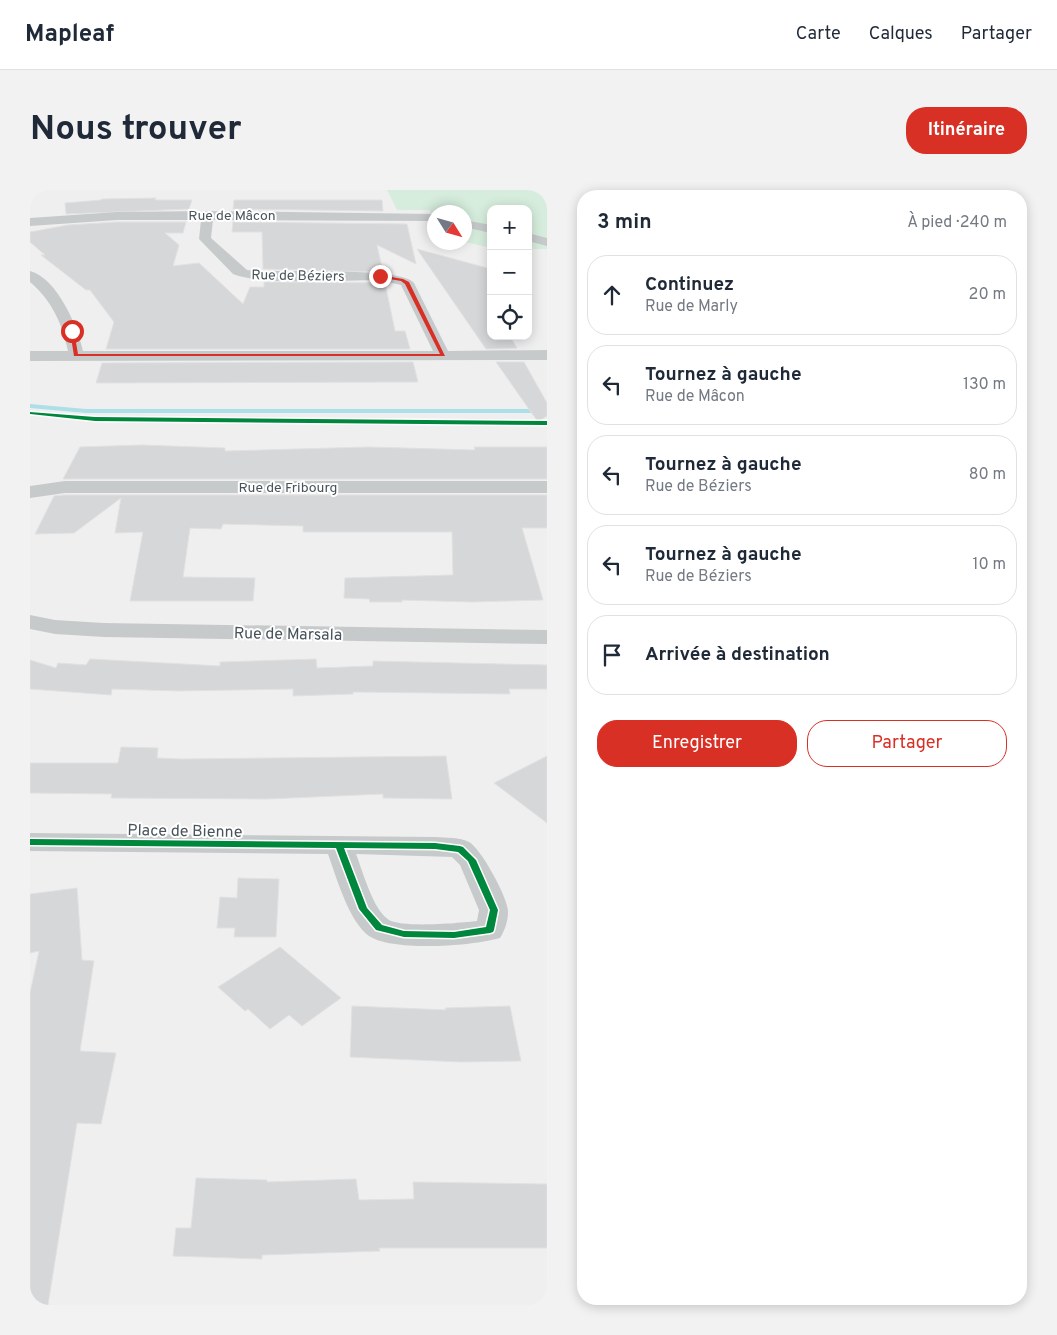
<!DOCTYPE html>
<html lang="fr">
<head>
<meta charset="utf-8">
<style>
	body { margin:0; font-family:Overpass,sans-serif; background:#f2f2f3; color:#1f2937 }
	.controls { position:absolute; right:15px; top:15px; display:grid; overflow:hidden; border-radius:10px; box-shadow:0 2px 12px #0003 }
	.controls button { width:45px; height:45px; display:grid; place-items:center; padding:0; border:0; border-bottom:1px solid #e0e1e3; background:#fff; color:#1f2937; font:25px sans-serif }
	.compass { position:absolute; left:397px; top:15px; width:45px; height:45px; border-radius:50%; background:#fff; box-shadow:0 2px 12px #0003; rotate:127deg }
	.stop { position:absolute; width:15px; height:15px; margin:-11px; border:4px solid #d93025; border-radius:50%; background:#fff }
	.stop.end { background:#d93025; border-color:#fff; box-shadow:0 1px 5px #0008 }
	.list { margin:0; padding:0; list-style:none }
	h2 { display:flex; justify-content:space-between; align-items:center; height:65px; margin:0; padding:0 20px; font-size:21px }
	h2 small { font-size:16px; font-weight:400; color:#747a83 }
	.list li { display:grid; grid-template-columns:32px 1fr auto; gap:15px; align-items:center; box-sizing:border-box; height:80px; margin:0 10px 10px; padding:0 10px; border:1px solid #e0e1e3; border-radius:20px }
	.list b { display:block; font-size:19px; white-space:nowrap }
	.list p { margin:0; font-size:16px; white-space:nowrap; color:#747a83 }
	.list em { font-size:16px; font-style:normal; color:#747a83 }
	.actions { display:flex; gap:10px; padding:15px 20px }
	.actions a { flex:1; padding:11px 0; border:1px solid #d93025; border-radius:20px; text-align:center; font-size:18px; color:#d93025 }
	.actions .main { background:#d93025; color:#fff }
	.icon { flex:none; width:28px; height:28px; fill:none; stroke:currentColor; stroke-width:2; stroke-linecap:round; stroke-linejoin:round }
	.map { position:relative; flex:none; width:517px; height:1115px; overflow:hidden; border-radius:20px }
	header { display:flex; align-items:center; gap:30px; box-sizing:border-box; height:70px; padding:0 25px; background:#fff; border-bottom:1px solid #e0e1e3 }
	header strong { font-size:24px }
	nav { display:flex; gap:28px; margin-inline-start:auto; font-size:18px }
	.intro { display:flex; align-items:center; justify-content:space-between; box-sizing:border-box; height:120px; padding:0 30px }
	h1 { margin:0; font-size:35px }
	.button { padding:12px 22px; border-radius:20px; background:#d93025; color:#fff; font-size:18px; font-weight:700 }
	main { display:flex; gap:30px; padding:0 30px }
	aside { flex:1; background:#fff; border-radius:20px; box-shadow:0 2px 12px #0003 }
	.map>svg:first-child { display:block }
	.green { fill:#d6eddd }
	.lines { fill:none; stroke-linecap:round; stroke-linejoin:round }
	.stream { fill:#addfe9; fill-rule:evenodd }
	.building { fill:#d6d7d8; stroke:#e1e1e2 }
	.street { fill:#c7cacb; fill-rule:evenodd }
	.cycleway-casing { stroke:#fff; stroke-width:3 }
	.cycleway { fill:#00873e; fill-rule:evenodd }
	.route { fill:#d93025 }
	.labels { text-anchor:middle; stroke-width:4; stroke-linejoin:round; paint-order:stroke }
	.far-street-label { font-size:14px; fill:#48535a; stroke:#fff }
	.street-label { font-size:16px; fill:#48535a; stroke:#fff }
</style>
</head>
<body>
<header>
<strong>Mapleaf</strong>
<nav><a>Carte</a><a>Calques</a><a>Partager</a></nav>
</header>
<div class="intro"><h1>Nous trouver</h1><a class="button">Itinéraire</a></div>
<main>
<div class="map">
<svg width="517" height="1115" viewBox="0 0 517 1115">
	<rect width="100%" height="100%" fill="#f0efef"/>
	<!-- green -->
	<polygon class="green" points="357,0 517,0 517,59 498,59 498,19 461,19 461,58 435,52 434,22 404,22 404,39 400,20 367,20"/>
	<g class="lines">
		<!-- stream -->
		<polygon class="stream" points="0,214 56,219 517,219 517,223 56,223 0,218"/>
	</g>
	<!-- building -->
	<g class="building">
		<polygon points="126,8 125,10 162,10 159,19 36,24 35,13 71,10 72,9"/>
		<polygon points="204,10 352,10 353,21 203,19"/>
		<polygon points="87,32 156,32 153,43 135,43 149,55 143,76 169,73 213,114 220,97 234,97 234,92 355,93 365,141 375,141 380,159 76,159 84,132 60,100 56,100 11,65 15,65 0,52 0,42 38,35"/>
		<polygon points="203,32 377,34 386,74 347,55 353,82 233,79 232,42 202,42"/>
		<polygon points="387,59 461,79 461,105 458,105 461,111 461,146 480,146 487,158 456,159"/>
		<polygon points="383,172 388,192 66,193 72,173"/>
		<polygon points="466,172 494,172 517,213 517,226 508,232"/>
		<polygon points="112,255 195,258 195,261 338,257 445,260 444,257 517,257 517,289 33,289 50,257"/>
		<polygon points="35,305 517,305 517,338 492,338 513,410 442,412 372,410 372,412 340,412 339,409 314,408 315,388 423,385 422,342 273,342 273,336 193,334 191,339 160,338 153,387 225,388 223,411 100,411 113,342 85,343 91,308 44,343 5,344 24,306"/>
		<polygon points="60,469 190,476 190,472 286,469 287,478 343,476 343,471 517,475 517,499 479,499 480,504 323,502 323,504 263,506 263,499 149,501 82,499 81,505 0,499 0,470 26,478 28,473 56,475"/>
		<polygon points="91,557 128,558 127,568 151,569 416,566 422,609 353,608 353,604 237,609 81,608 82,604 0,603 0,573 88,573"/>
		<polygon points="517,566 517,633 464,593"/>
		<polygon points="208,688 249,689 246,747 204,747 205,738 187,738 190,707 207,708"/>
		<polygon points="47,698 52,770 64,771 50,861 86,863 71,934 47,933 18,1115 0,1115 0,803 9,761 0,763 0,704"/>
		<polygon points="250,757 311,808 272,836 259,825 240,839 218,819 215,821 188,797"/>
		<polygon points="322,816 416,820 415,818 480,816 491,871 431,872 320,867"/>
		<polygon points="166,988 237,990 237,992 326,989 329,1010 384,1009 383,992 517,994 517,1058 349,1058 350,1061 232,1065 232,1069 143,1066 146,1038 161,1038"/>
	</g>
	<g class="lines">
		<!-- street -->
		<g class="street">
			<path d="M178,21L404,24V31L183,30L181,48L217,80C245,83 371,76 384,93L418,161L517,160V170L0,171V161H38C32,133 22,111 0,92V81C27,88 48,137 53,161H403L371,95L350,90C315,90 233,96 203,84L169,49L171,30H87L0,36V28L87,22Z"/>
			<polygon points="434,30 461,35 461,43 434,37"/>
			<polygon points="498,43 517,48 517,56 498,51"/>
			<polygon points="35,291 517,291 517,303 35,303 0,308 0,296"/>
			<polygon points="0,425 25,430 74,433 517,440 517,454 74,447 25,444 0,439"/>
			<path d="M0,643L405,647C416,648 430,647 439,652C451,658 479,710 478,722C478,731 475,740 470,748C443,756 363,762 339,746C319,732 306,686 298,664L0,661ZM326,664L422,667L430,675L449,720L447,731C430,733 373,738 359,730C343,720 333,682 326,664Z"/>
		</g>
		<!-- cycleway casing -->
		<g class="cycleway-casing">
			<g id="cycleway">
				<polygon points="0,222 65,227 517,231 517,235 65,231 0,224"/>
				<path d="M0,649L405,653L430,656L433,657L446,670L468,720L464,740L463,742L460,743L424,748L374,747L346,740L329,719L306,658L0,655ZM314,658L405,659L428,662L438,671L460,720L456,737L424,742L374,741L352,735L337,718Z"/>
			</g>
		</g>
		<!-- cycleway -->
		<use href="#cycleway" class="cycleway"/>
	</g>
	<!-- route -->
	<polygon class="route" points="350,85 373,89 379,92 415,166 44,166 40,141 42,139 44,141 48,164 410,164 375,94 371,91 348,87"/>
	<g class="labels">
		<!-- far-street labels -->
		<g class="far-street-label">
			<text x="202" y="30">Rue de Mâcon</text>
			<text transform="translate(268 85) rotate(1)" y="5">Rue de Béziers</text>
			<text x="258" y="302">Rue de Fribourg</text>
		</g>
		<!-- street labels -->
		<g class="street-label">
			<text transform="translate(258 443) rotate(1)" y="6">Rue de Marsala</text>
			<text transform="translate(155 640) rotate(1)" y="6">Place de Bienne</text>
		</g>
	</g>
</svg>
<div class="controls">
<button>+</button>
<button>−</button>
<button><svg class="icon" aria-label="locate" viewBox="0 0 24 24"><circle cx="12" cy="12" r="6"/><path d="M12 2v4M12 18v4M2 12h4M18 12h4"/></svg></button>
</div>
<svg class="compass" viewBox="-18 -18 36 36"><path d="M0-13l5 13h-10z" fill="#e53935"/><path d="M0 13l5-13h-10z" fill="#747a83"/></svg>
<div class="stop" style="left:42px;top:141px"></div>
<div class="stop end" style="left:350px;top:86px"></div>
</div>
<aside>
<h2>3 min<small>À pied · 240 m</small></h2>
<ul class="list">
<li><svg class="icon" aria-label="ahead" viewBox="0 0 24 24"><path d="M12 20V5M6 11l6-6 6 6"/></svg><div><b>Continuez</b><p>Rue de Marly</p></div><em>20 m</em></li>
<li><svg class="icon" aria-label="left" viewBox="0 0 24 24"><path d="M17 20v-9H6M10 6l-5 5 5 5"/></svg><div><b>Tournez à gauche</b><p>Rue de Mâcon</p></div><em>130 m</em></li>
<li><svg class="icon" aria-label="left" viewBox="0 0 24 24"><path d="M17 20v-9H6M10 6l-5 5 5 5"/></svg><div><b>Tournez à gauche</b><p>Rue de Béziers</p></div><em>80 m</em></li>
<li><svg class="icon" aria-label="left" viewBox="0 0 24 24"><path d="M17 20v-9H6M10 6l-5 5 5 5"/></svg><div><b>Tournez à gauche</b><p>Rue de Béziers</p></div><em>10 m</em></li>
<li><svg class="icon" aria-label="arrive" viewBox="0 0 24 24"><path d="M6 21V4h12l-3 4 3 4H6"/></svg><div><b>Arrivée à destination</b></div></li>
</ul>
<div class="actions"><a class="main">Enregistrer</a><a>Partager</a></div>
</aside>
</main>
</body>
</html>
